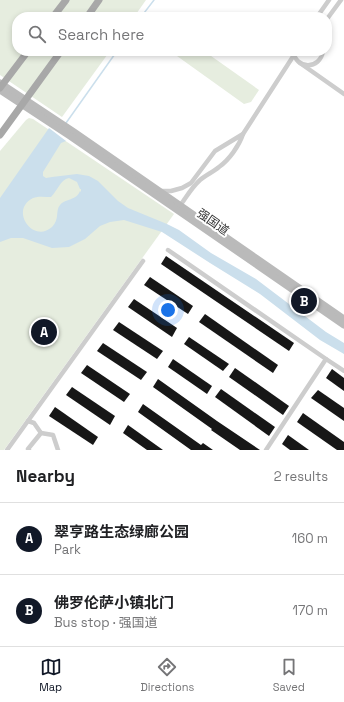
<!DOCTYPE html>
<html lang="en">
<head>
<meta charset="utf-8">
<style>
	body { margin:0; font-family:"Space Grotesk","Noto Sans SC",sans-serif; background:#f6f6f6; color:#202124 }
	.you { position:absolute; left:168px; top:310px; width:14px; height:14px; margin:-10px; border:3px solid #fff; border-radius:50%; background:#1a73e8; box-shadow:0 0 0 6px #1a73e833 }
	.badge { display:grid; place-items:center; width:26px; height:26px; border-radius:50%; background:#111827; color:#fff; font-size:13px; font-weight:700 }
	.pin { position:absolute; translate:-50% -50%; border:2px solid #fff; box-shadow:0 1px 4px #0006 }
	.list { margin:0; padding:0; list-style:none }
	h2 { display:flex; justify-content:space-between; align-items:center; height:52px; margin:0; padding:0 16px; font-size:17px }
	h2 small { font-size:13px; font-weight:400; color:#757577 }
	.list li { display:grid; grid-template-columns:26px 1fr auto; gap:12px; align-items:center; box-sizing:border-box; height:72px; padding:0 16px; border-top:1px solid #e0e0e0 }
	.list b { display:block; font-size:15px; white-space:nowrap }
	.list p { margin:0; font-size:13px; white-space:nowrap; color:#757577 }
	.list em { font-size:13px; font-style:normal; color:#757577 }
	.icon { flex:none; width:22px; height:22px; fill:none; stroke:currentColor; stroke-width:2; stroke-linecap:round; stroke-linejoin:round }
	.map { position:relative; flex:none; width:344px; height:450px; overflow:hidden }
	.search { position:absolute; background:#fff; box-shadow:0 2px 6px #0003; left:12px; right:12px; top:12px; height:44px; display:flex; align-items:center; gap:10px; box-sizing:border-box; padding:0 14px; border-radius:16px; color:#757577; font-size:15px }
	.sheet { height:196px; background:#fff }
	nav { display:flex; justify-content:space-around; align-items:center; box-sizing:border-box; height:56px; border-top:1px solid #e0e0e0; background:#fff; font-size:11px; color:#757577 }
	nav a { display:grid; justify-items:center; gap:2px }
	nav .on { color:#111827 }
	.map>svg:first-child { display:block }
	.green { fill:#e6eddf }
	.water { fill:#cbdfec; fill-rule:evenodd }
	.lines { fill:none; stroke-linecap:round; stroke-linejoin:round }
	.stream { stroke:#cbdfec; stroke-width:1.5 }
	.building { fill:#171717 }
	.minor { stroke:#cdcdcd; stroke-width:4.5 }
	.secondary { stroke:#bababa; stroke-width:7 }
	.primary { stroke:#a8a8a8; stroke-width:7 }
	.labels { text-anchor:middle; stroke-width:4; stroke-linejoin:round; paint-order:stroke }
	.street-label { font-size:12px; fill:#303030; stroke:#fff }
</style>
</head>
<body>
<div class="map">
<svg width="344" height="450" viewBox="0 0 344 450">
	<rect width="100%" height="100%" fill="#fff"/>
	<!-- green -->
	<g class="green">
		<polygon points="0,0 146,0 134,17 17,17 17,51 110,51 62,117 0,75"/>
		<polygon points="170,51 204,51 259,90 251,102 244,104"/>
		<polygon points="29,118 33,119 174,214 4,450 0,450 0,151 26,120"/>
	</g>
	<!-- water -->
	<path class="water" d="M49,128L66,141L61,143L43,172V176L46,178L52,177L77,174L89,176L98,181L118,201L128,208L167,224L179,230L211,253L256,279L326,332L344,343V354L320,340L260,294L210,263L162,232L124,220L110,222L100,226L85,239L69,247L52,248L23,238H11L0,242V198ZM69,178L77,182L80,189H81V192L80,191C76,201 66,198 60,205C55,211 60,219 52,227C33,244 9,210 33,198C38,196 45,197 51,197C58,190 60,180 69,178Z"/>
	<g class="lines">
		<!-- stream -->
		<g class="stream">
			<polyline points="141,17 154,0"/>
			<polyline points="66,123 117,51"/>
		</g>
	</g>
	<!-- building -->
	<g class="building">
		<polygon points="166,256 294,343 289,351 161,264"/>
		<polygon points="150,277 193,306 188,314 144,285"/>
		<polygon points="134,299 177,328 172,337 128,307"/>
		<polygon points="205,314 278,365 273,373 199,322"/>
		<polygon points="119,322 163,351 157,359 113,330"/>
		<polygon points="189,337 229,364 223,371 184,344"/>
		<polygon points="103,343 147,372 141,380 97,351"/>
		<polygon points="173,359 212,386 207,394 168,367"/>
		<polygon points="87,365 130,394 124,402 81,373"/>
		<polygon points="235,368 289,406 283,415 229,377"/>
		<polygon points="332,369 344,378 344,391 326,378"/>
		<polygon points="158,379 217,421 260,450 240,450 211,430 212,429 153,387"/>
		<polygon points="72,387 115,416 110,425 66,395"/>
		<polygon points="221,389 275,427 269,436 215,397"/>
		<polygon points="318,390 344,408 344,421 311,398"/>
		<polygon points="143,404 201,445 203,443 213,450 191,450 138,412"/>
		<polygon points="55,407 98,437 93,445 49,416"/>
		<polygon points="303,413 344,442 344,450 337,450 297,422"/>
		<polygon points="128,425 163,450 147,450 123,433"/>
		<polygon points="288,435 309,450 290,450 282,444"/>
	</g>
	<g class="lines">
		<!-- minor -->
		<g class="minor">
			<polyline points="317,17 329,0"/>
			<polyline points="327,19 341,0"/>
			<path d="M293,51C296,70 320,70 323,51"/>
			<polyline points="300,63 344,94"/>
			<polyline points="160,191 171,191 182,188 191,183 215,151 243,134 294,55"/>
			<path d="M179,207C186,198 191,188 200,180C206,175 213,172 219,167C229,160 239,146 243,134"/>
			<polyline points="168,250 326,359 266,450"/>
			<polyline points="326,359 344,371"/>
			<polyline points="28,421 34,423 41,433"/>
			<polyline points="7,450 143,261"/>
			<polyline points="29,450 28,449 41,433 53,435 58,450"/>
		</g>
		<!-- secondary -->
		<g class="secondary">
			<polyline points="0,83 74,132 344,319"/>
			<polyline points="0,90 70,136 344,325"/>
		</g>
		<!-- primary -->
		<g class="primary">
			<polyline points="53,17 66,0"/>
			<polyline points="87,17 99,0"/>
			<polyline points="0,88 28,51"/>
			<polyline points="0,135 61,51"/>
		</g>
	</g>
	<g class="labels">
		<!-- street labels -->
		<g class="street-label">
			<text transform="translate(213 222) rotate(35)" y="4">强国道</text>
		</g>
	</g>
</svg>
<div class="you"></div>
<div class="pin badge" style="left:44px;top:332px">A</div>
<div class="pin badge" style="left:304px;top:301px">B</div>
<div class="search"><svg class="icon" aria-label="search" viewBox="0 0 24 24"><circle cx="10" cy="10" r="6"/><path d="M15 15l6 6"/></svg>Search here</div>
</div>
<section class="sheet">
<h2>Nearby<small>2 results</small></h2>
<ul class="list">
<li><span class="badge">A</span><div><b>翠亨路生态绿廊公园</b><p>Park</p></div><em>160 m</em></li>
<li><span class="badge">B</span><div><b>佛罗伦萨小镇北门</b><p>Bus stop · 强国道</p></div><em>170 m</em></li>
</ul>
</section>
<nav>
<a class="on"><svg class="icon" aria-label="map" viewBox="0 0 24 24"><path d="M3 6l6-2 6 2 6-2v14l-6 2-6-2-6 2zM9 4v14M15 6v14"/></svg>Map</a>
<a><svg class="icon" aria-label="directions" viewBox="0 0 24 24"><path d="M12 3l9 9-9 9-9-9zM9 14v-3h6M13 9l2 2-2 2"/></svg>Directions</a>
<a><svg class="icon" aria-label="saved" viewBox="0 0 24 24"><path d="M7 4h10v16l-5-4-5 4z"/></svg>Saved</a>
</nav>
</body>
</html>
